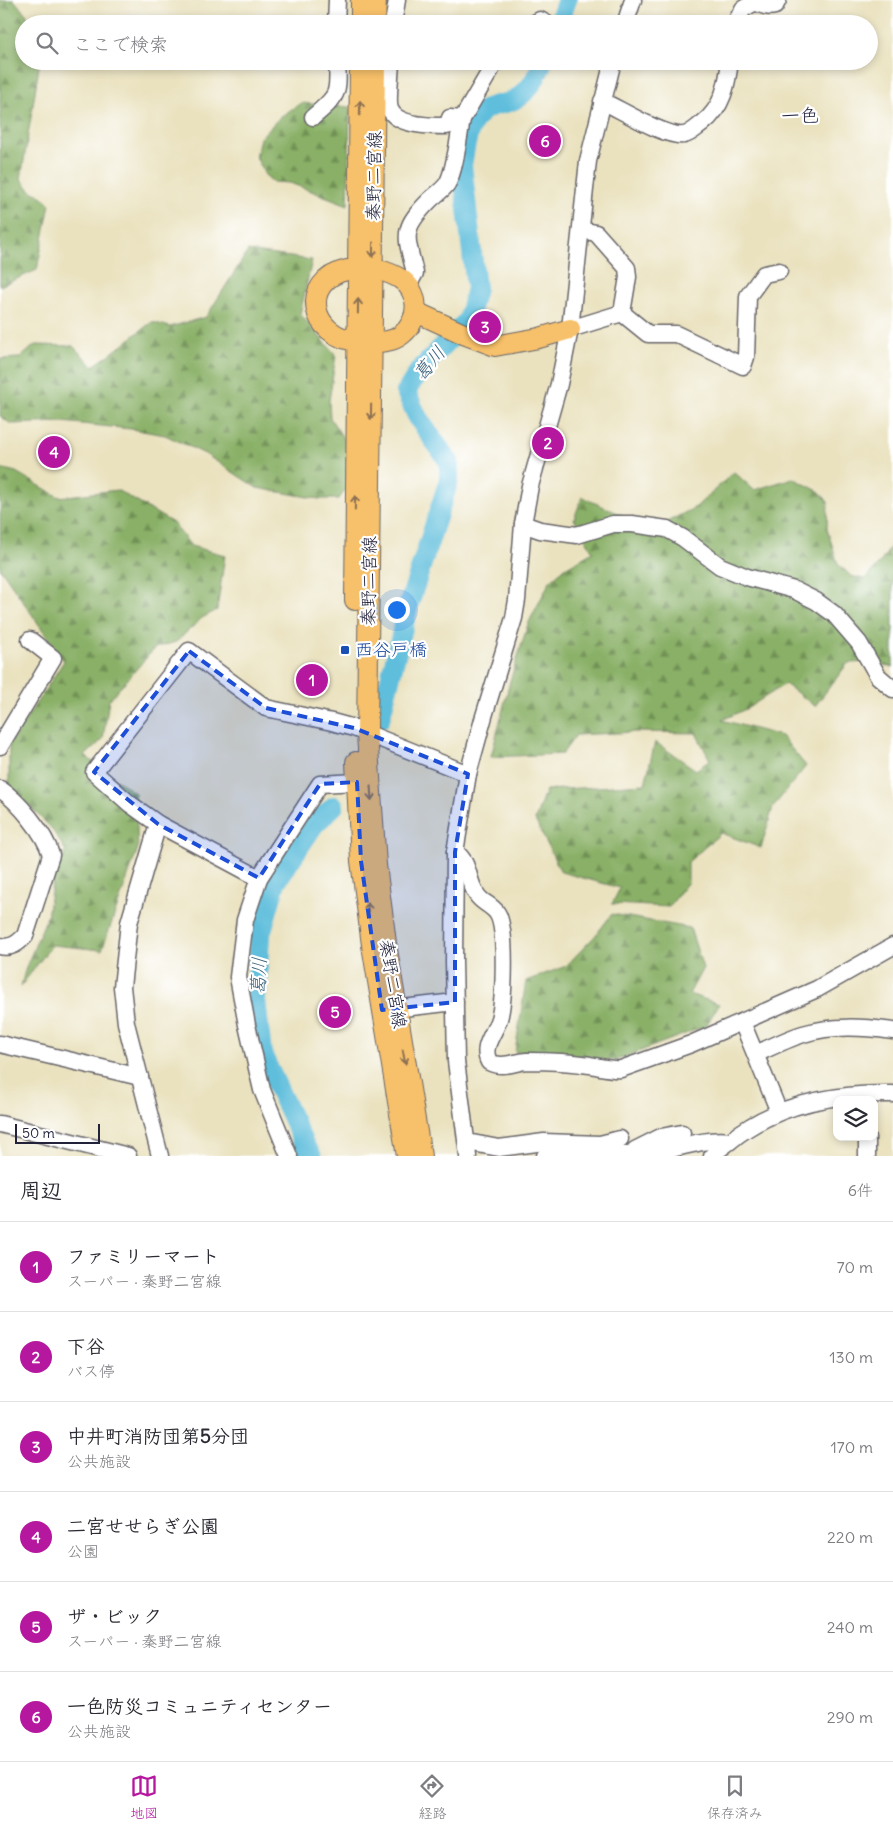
<!DOCTYPE html>
<html lang="ja">
<head>
<meta charset="utf-8">
<style>
	body { margin:0; font-family:Delius,"Klee One",sans-serif; background:#f7f7f7; color:#2b2b33 }
	.controls { position:absolute; right:15px; bottom:15px; display:grid; overflow:hidden; border-radius:10px; box-shadow:0 2px 8px #0003 }
	.controls button { width:45px; height:45px; display:grid; place-items:center; padding:0; border:0; border-bottom:1px solid #e1e1e2; background:#fff; color:#2b2b33; font:25px sans-serif }
	.scale { position:absolute; left:15px; bottom:12px; width:85px; box-sizing:border-box; padding-left:5px; border:2px solid #22223b; border-top:0; font-size:14px; line-height:18px; white-space:nowrap; color:#22223b; -webkit-text-stroke:4px #fff; paint-order:stroke }
	.you { position:absolute; left:396px; top:609px; width:18px; height:18px; margin:-12px; border:4px solid #fff; border-radius:50%; background:#1a73e8; box-shadow:0 0 0 8px #1a73e833 }
	.badge { display:grid; place-items:center; width:32px; height:32px; border-radius:50%; background:#b5179e; color:#fff; font-size:16px; font-weight:700 }
	.pin { position:absolute; translate:-50% -50%; border:2px solid #fff; box-shadow:0 1px 5px #0006 }
	.list { margin:0; padding:0; list-style:none }
	h2 { display:flex; justify-content:space-between; align-items:center; height:65px; margin:0; padding:0 20px; font-size:21px }
	h2 small { font-size:16px; font-weight:400; color:#7c7c81 }
	.list li { display:grid; grid-template-columns:32px 1fr auto; gap:15px; align-items:center; box-sizing:border-box; height:90px; padding:0 20px; border-top:1px solid #e1e1e2 }
	.list b { display:block; font-size:19px; white-space:nowrap }
	.list p { margin:0; font-size:16px; white-space:nowrap; color:#7c7c81 }
	.list em { font-size:16px; font-style:normal; color:#7c7c81 }
	.icon { flex:none; width:28px; height:28px; fill:none; stroke:currentColor; stroke-width:2; stroke-linecap:round; stroke-linejoin:round }
	.map { position:relative; flex:none; width:893px; height:1156px; overflow:hidden }
	.search { position:absolute; background:#fff; box-shadow:0 2px 8px #0003; left:15px; right:15px; top:15px; height:55px; display:flex; align-items:center; gap:12px; box-sizing:border-box; padding:0 18px; border-radius:28px; color:#7c7c81; font-size:19px }
	.sheet { height:605px; background:#fff }
	nav { display:flex; justify-content:space-around; align-items:center; box-sizing:border-box; height:70px; border-top:1px solid #e1e1e2; background:#fff; font-size:14px; color:#7c7c81 }
	nav a { display:grid; justify-items:center; gap:2px }
	nav .on { color:#b5179e }
	.map>svg:first-child { display:block }
	.forest { fill:url(#forest-firs); stroke:#566950 }
	.lines { fill:none; stroke-linecap:round; stroke-linejoin:round }
	.river { stroke:#5ebedc; stroke-width:20 }
	.minor-casing { stroke:#686569; stroke-width:19 }
	.major-casing { stroke:#686569; stroke-width:22 }
	.minor { stroke:#fff; stroke-width:16 }
	.major { stroke:#f7c06b; stroke-width:20 }
	.oneway { stroke:#8c7153 }
	.marked { fill:#1d4ed8; fill-opacity:0.2; stroke:#1d4ed8; stroke-width:4; stroke-dasharray:10 6; stroke-linejoin:round }
	.transit-dot { fill:#1a4fb4; stroke:#fff; stroke-width:2 }
	.labels { text-anchor:middle; stroke-width:4.5; stroke-linejoin:round; paint-order:stroke }
	.street-label { font-size:18px; fill:#22223b; stroke:#fff }
	.transit-label { font-size:18px; fill:#164399; stroke:#fff; text-anchor:start }
	.neighbourhood-label { font-size:19px; fill:#22223b; stroke:#fff }
	.water-label { font-size:19px; font-style:italic; fill:#3a607b; stroke:#fff }
</style>
</head>
<body>
<div class="map">
<svg width="893" height="1156" viewBox="0 0 893 1156">
	<defs>
		<pattern id="forest-firs" width="22" height="20" patternUnits="userSpaceOnUse" patternTransform="scale(1.25)"><rect width="22" height="20" fill="#89b066"/><path d="M5 1l3.5 6h-7zM16 11l3.5 6h-7z" fill="#708f55"/></pattern>
	</defs>
	<rect width="100%" height="100%" fill="#fff"/>
	<filter id="ink" filterUnits="userSpaceOnUse"><feTurbulence type="fractalNoise" baseFrequency=".02" numOctaves="2"/><feDisplacementMap in="SourceGraphic" scale="10" xChannelSelector="R" yChannelSelector="G"/><feConvolveMatrix kernelMatrix="1 2 1 2 8 2 1 2 1" color-interpolation-filters="sRGB"/></filter>
	<filter id="wash" filterUnits="userSpaceOnUse"><feTurbulence type="fractalNoise" baseFrequency=".0096" numOctaves="4" result="noise"/><feDisplacementMap in="SourceGraphic" scale="20" xChannelSelector="R" yChannelSelector="G"/><feGaussianBlur stdDeviation="1.12" result="paint"/><feColorMatrix in="noise" values="0 0 0 0 0 0 0 0 0 0 0 0 0 0 0 0 0 1.4 0 .05"/><feComposite in="paint" operator="in"/></filter>
	<g filter="url(#wash)">
		<rect width="100%" height="100%" fill="#eae2bf"/>
		<!-- forest -->
		<g class="forest">
			<polygon points="0,0 14,0 26,14 31,24 24,24 24,61 40,61 21,179 30,190 43,197 50,204 37,270 0,286"/>
			<polygon points="301,103 350,107 348,205 290,183 273,182 265,175 256,157 260,138 280,117"/>
			<path d="M248,251L312,260L300,314L336,355L329,401L330,418L345,441L353,466L352,481L339,499H319L257,488L205,454L165,435L131,429L62,422L11,424L0,416V359L20,358L35,345L73,346L93,366C114,353 132,336 152,322L170,327L206,317Z"/>
			<polygon points="0,468 16,472 59,497 117,490 173,523 191,546 225,555 217,610 202,618 176,642 155,648 109,700 103,739 85,756 135,793 138,848 102,950 52,945 21,986 26,967 47,917 53,878 66,851 51,828 9,785 9,745 64,661 0,568"/>
			<path d="M734,472L754,490L793,478L820,492L828,502L827,529L838,564L851,576L864,579C876,568 886,557 893,541V667L871,662L848,663L815,706L785,684L748,708L722,720L781,736L806,766L773,807L761,848L721,833L688,862V882L669,907L612,904L620,888L561,872L535,820L546,790L645,784L655,742L696,770L710,760L696,733L636,732L576,735L562,754L491,757L510,681L528,624L550,581L565,568L593,552L574,519L582,497L653,529L696,507Z"/>
			<polygon points="612,914 690,928 703,968 689,994 719,1004 706,1026 614,1061 515,1052 526,981 566,966 595,936"/>
		</g>
		<g class="lines">
			<!-- river -->
			<g class="river">
				<polyline points="558,24 567,0"/>
				<path d="M380,719L409,604L449,480V462L418,418L406,392L419,371L468,320L476,288L462,165C465,149 467,129 478,116C487,105 496,106 509,102C527,96 537,78 543,61"/>
				<polyline points="312,1156 306,1148 262,1054 256,1000 260,937 276,882 314,825 334,806"/>
			</g>
		</g>
	</g>
	<g filter="url(#ink)">
		<g class="lines">
			<!-- minor casing -->
			<g class="minor-casing">
				<g id="minor">
					<path d="M755,2C762,5 767,8 775,6L778,0"/>
					<polyline points="336,24 337,0"/>
					<polyline points="393,24 397,0"/>
					<polyline points="533,24 540,20 547,24"/>
					<polyline points="625,24 633,0"/>
					<polyline points="735,24 743,9 755,2 754,0"/>
					<path d="M391,61C391,71 387,101 390,109C396,126 432,126 447,126L450,118L462,119L496,61"/>
					<path d="M602,101C620,109 666,138 684,135C691,134 697,127 703,123C723,107 727,85 730,61"/>
					<path d="M313,117C338,96 339,94 337,61"/>
					<polyline points="581,230 596,233 627,268 628,277 622,313"/>
					<path d="M408,286L415,273C406,235 400,230 430,200C435,195 443,190 447,184C455,171 459,135 462,119"/>
					<polyline points="570,329 622,313 648,334 676,334 743,366 746,357 748,296 764,274 779,271"/>
					<polyline points="523,524 540,530 577,535 613,524 632,524 667,529 683,538 720,566 747,577 794,590 816,601 834,614 859,643 878,676 893,689"/>
					<polyline points="0,746 53,658 30,640"/>
					<path d="M0,789C18,801 45,833 51,855L25,936C18,943 11,949 0,946"/>
					<polyline points="158,824 129,923 122,987 126,1023 160,1156"/>
					<path d="M455,852C470,862 467,881 477,895C482,903 492,905 497,913C507,927 504,997 500,1015C497,1032 480,1045 489,1062C503,1069 513,1062 527,1061C547,1061 570,1062 590,1065C601,1067 611,1070 621,1069L691,1044L817,989L893,946"/>
					<polyline points="259,878 158,824 130,804 94,772 189,651 266,708 332,722 354,728 468,774"/>
					<polyline points="385,1010 455,1002"/>
					<polyline points="742,1022 779,1112"/>
					<polyline points="0,1044 140,1077"/>
					<path d="M756,1054C771,1047 787,1039 803,1034C833,1025 863,1027 893,1031"/>
					<polyline points="0,1124 128,1156"/>
					<polyline points="467,1142 499,1148 544,1142 600,1144 620,1139"/>
					<polyline points="635,1150 661,1137 682,1133"/>
					<polyline points="289,1156 262,1090 247,1025 238,977 245,920 259,878 320,784 357,782"/>
					<polyline points="468,1156 456,1061 454,961 455,852 468,774 484,716 514,618 517,600 523,524 530,486 559,384 570,329 588,161 613,61"/>
					<path d="M545,1156C577,1147 610,1156 642,1155C672,1152 700,1137 730,1141"/>
					<path d="M712,1156C717,1150 724,1146 730,1141C775,1104 836,1093 893,1094"/>
					<polyline points="867,1156 867,1137"/>
				</g>
			</g>
			<!-- major casing -->
			<g class="major-casing">
				<g id="major">
					<polyline points="361,24 361,0"/>
					<polyline points="375,24 376,0"/>
					<polyline points="375,61 367,734 376,865 386,943 421,1156"/>
					<path d="M347,270C299,281 310,337 357,341"/>
					<polyline points="416,312 466,335 495,346 539,338 570,329"/>
					<path d="M372,342C377,342 382,342 387,341C410,337 423,310 411,290C405,279 394,275 383,271"/>
					<polyline points="355,600 360,61"/>
					<polyline points="356,762 361,861 372,945 407,1156"/>
				</g>
			</g>
			<!-- minor -->
			<use href="#minor" class="minor"/>
			<!-- major -->
			<use href="#major" class="major"/>
		</g>
		<!-- one-way arrows -->
		<defs><path id="oneway-shaft" d="M-6 0H5M1.5-3L5.5 0L1.5 3" fill="none" stroke-width="1.6" stroke-linecap="round" stroke-linejoin="round" transform="scale(1.25)"/></defs>
		<g class="oneway">
			<use href="#oneway-shaft" transform="translate(360 108) rotate(-89)"/>
			<use href="#oneway-shaft" transform="translate(373 250) rotate(91)"/>
			<use href="#oneway-shaft" transform="translate(358 306) rotate(-89)"/>
			<use href="#oneway-shaft" transform="translate(371 412) rotate(91)"/>
			<use href="#oneway-shaft" transform="translate(355 503) rotate(-89)"/>
			<use href="#oneway-shaft" transform="translate(371 793) rotate(86)"/>
			<use href="#oneway-shaft" transform="translate(368 910) rotate(-97)"/>
			<use href="#oneway-shaft" transform="translate(404 1057) rotate(80)"/>
		</g>
	</g>
	<!-- marked area -->
	<path class="marked" d="M189,651L266,708L354,728L468,774L455,852V1002L382,1010L361,861L357,782L320,784L259,878L158,824L94,772Z"/>
	<!-- markers -->
	<rect class="transit-dot" x="340" y="645" width="10" height="10" rx="2.5"/>
	<g class="labels">
		<!-- street labels -->
		<g class="street-label">
			<text transform="translate(374 176) rotate(-89)" y="6">秦野二宮線</text>
			<text transform="translate(369 581) rotate(-89)" y="6">秦野二宮線</text>
			<text transform="translate(393 984) rotate(81)" y="6">秦野二宮線</text>
		</g>
		<!-- transit labels -->
		<g class="transit-label">
			<text x="355" y="656">西谷戸橋</text>
		</g>
		<!-- neighbourhood labels -->
		<g class="neighbourhood-label">
			<text x="800" y="122">一色</text>
		</g>
		<!-- water labels -->
		<g class="water-label">
			<text transform="translate(429 363) rotate(-50)" y="7">葛川</text>
			<text transform="translate(258 976) rotate(-87)" y="7">葛川</text>
		</g>
	</g>
</svg>
<div class="controls">
<button><svg class="icon" aria-label="layers" viewBox="0 0 24 24"><path d="M12 4l9 5-9 5-9-5zM3 14l9 5 9-5"/></svg></button>
</div>
<div class="scale">50 m</div>
<div class="you"></div>
<div class="pin badge" style="left:312px;top:680px">1</div>
<div class="pin badge" style="left:548px;top:443px">2</div>
<div class="pin badge" style="left:485px;top:327px">3</div>
<div class="pin badge" style="left:54px;top:452px">4</div>
<div class="pin badge" style="left:335px;top:1012px">5</div>
<div class="pin badge" style="left:545px;top:141px">6</div>
<div class="search"><svg class="icon" aria-label="search" viewBox="0 0 24 24"><circle cx="10" cy="10" r="6"/><path d="M15 15l6 6"/></svg>ここで検索</div>
</div>
<section class="sheet">
<h2>周辺<small>6件</small></h2>
<ul class="list">
<li><span class="badge">1</span><div><b>ファミリーマート</b><p>スーパー · 秦野二宮線</p></div><em>70 m</em></li>
<li><span class="badge">2</span><div><b>下谷</b><p>バス停</p></div><em>130 m</em></li>
<li><span class="badge">3</span><div><b>中井町消防団第5分団</b><p>公共施設</p></div><em>170 m</em></li>
<li><span class="badge">4</span><div><b>二宮せせらぎ公園</b><p>公園</p></div><em>220 m</em></li>
<li><span class="badge">5</span><div><b>ザ・ビック</b><p>スーパー · 秦野二宮線</p></div><em>240 m</em></li>
<li><span class="badge">6</span><div><b>一色防災コミュニティセンター</b><p>公共施設</p></div><em>290 m</em></li>
</ul>
</section>
<nav>
<a class="on"><svg class="icon" aria-label="map" viewBox="0 0 24 24"><path d="M3 6l6-2 6 2 6-2v14l-6 2-6-2-6 2zM9 4v14M15 6v14"/></svg>地図</a>
<a><svg class="icon" aria-label="directions" viewBox="0 0 24 24"><path d="M12 3l9 9-9 9-9-9zM9 14v-3h6M13 9l2 2-2 2"/></svg>経路</a>
<a><svg class="icon" aria-label="saved" viewBox="0 0 24 24"><path d="M7 4h10v16l-5-4-5 4z"/></svg>保存済み</a>
</nav>
</body>
</html>
